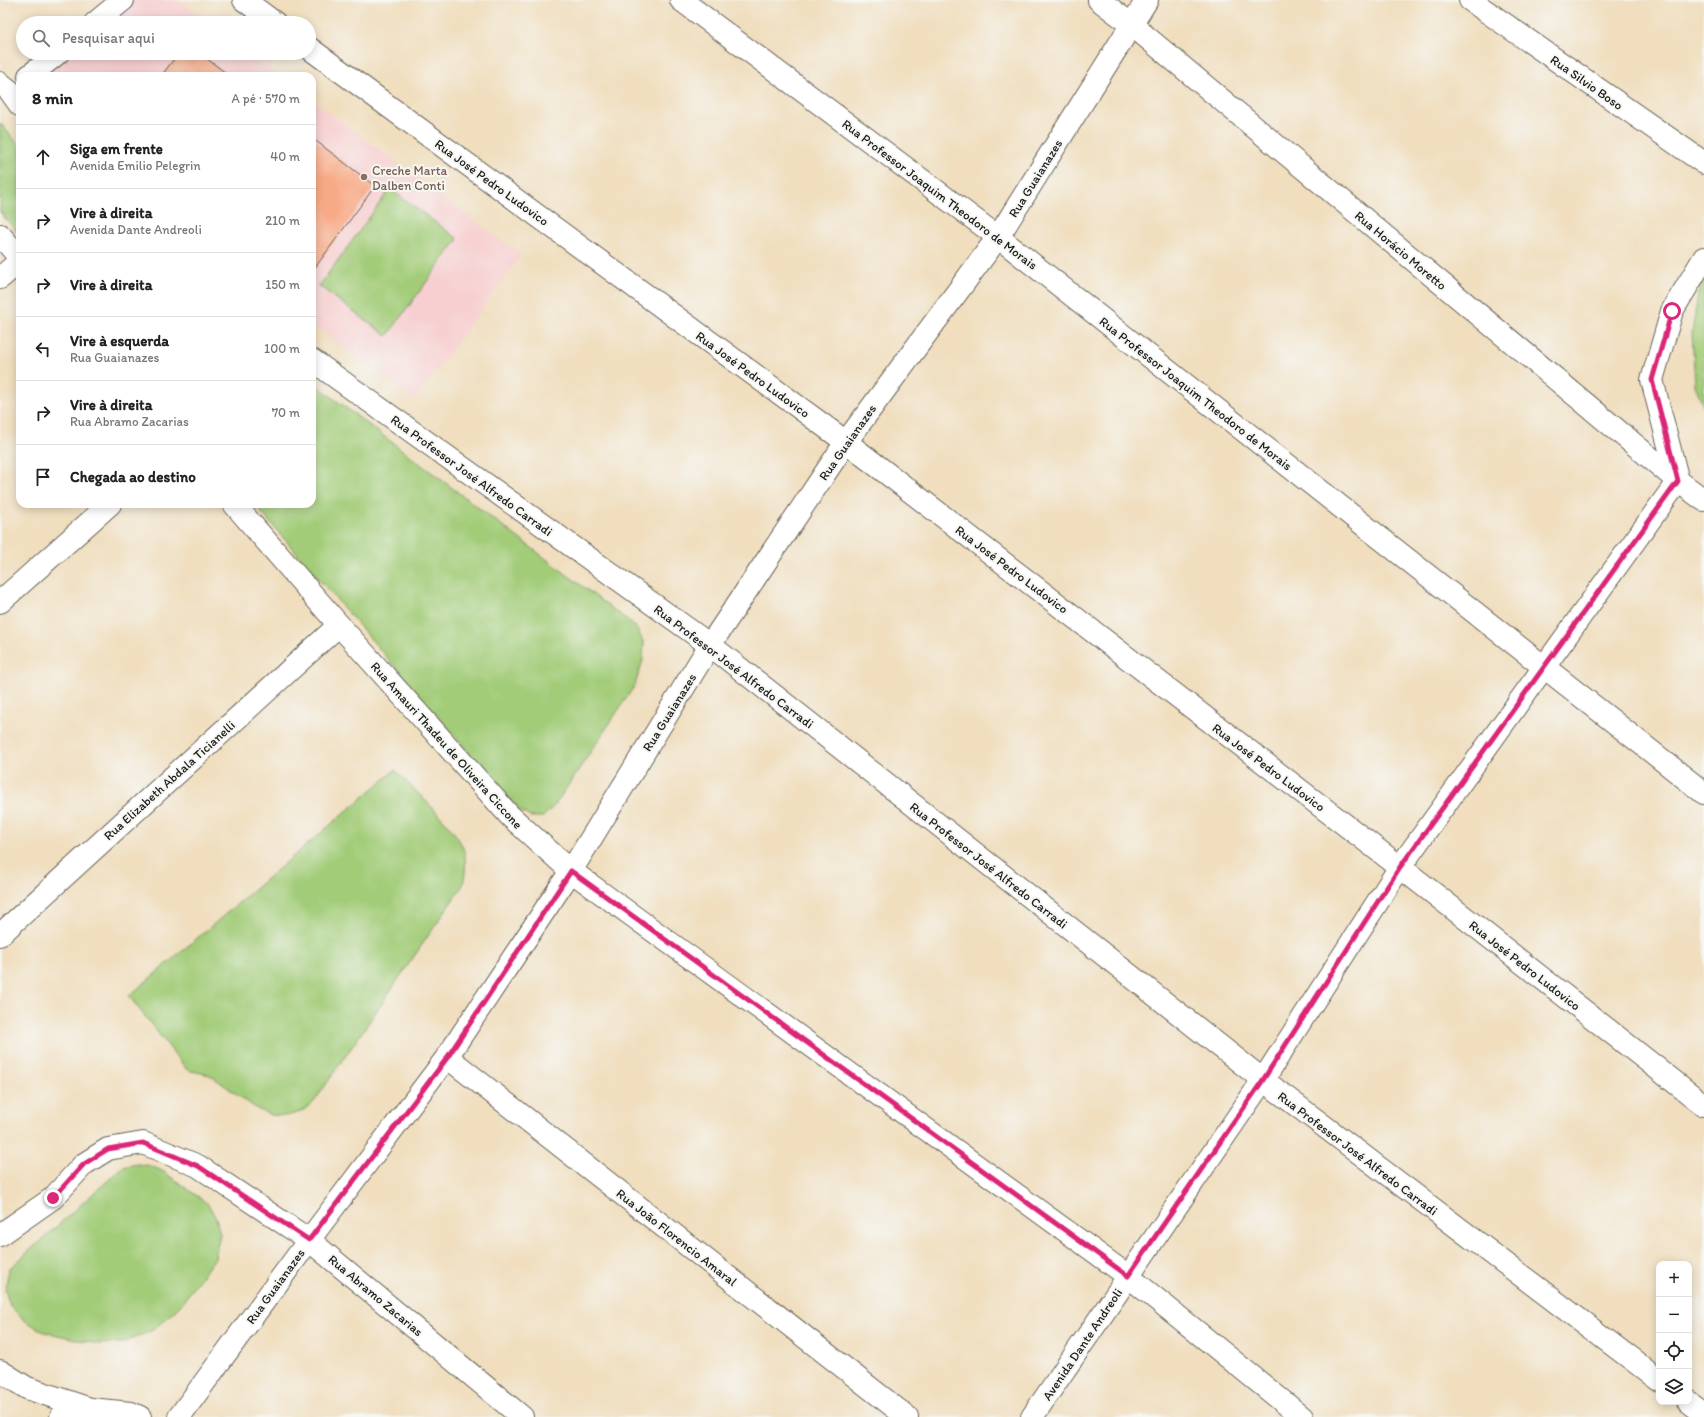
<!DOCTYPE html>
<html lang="pt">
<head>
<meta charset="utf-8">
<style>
	body { margin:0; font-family:Itim,sans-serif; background:#f2f2f2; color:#222 }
	.controls { position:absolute; right:12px; bottom:12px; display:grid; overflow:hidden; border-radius:8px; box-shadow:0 2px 10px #0003 }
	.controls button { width:36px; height:36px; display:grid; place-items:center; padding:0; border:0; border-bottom:1px solid #e0e0e0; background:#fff; color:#222; font:20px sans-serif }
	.stop { position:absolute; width:12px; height:12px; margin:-9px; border:3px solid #db2777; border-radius:50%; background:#fff }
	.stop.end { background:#db2777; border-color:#fff; box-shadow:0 1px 4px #0008 }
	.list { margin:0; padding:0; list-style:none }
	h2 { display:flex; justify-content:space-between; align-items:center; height:52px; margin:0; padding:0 16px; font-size:17px }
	h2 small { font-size:13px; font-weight:400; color:#767676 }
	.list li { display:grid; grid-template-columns:26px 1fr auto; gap:12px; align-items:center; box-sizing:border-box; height:64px; padding:0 16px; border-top:1px solid #e0e0e0 }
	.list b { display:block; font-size:15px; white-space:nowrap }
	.list p { margin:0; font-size:13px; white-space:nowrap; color:#767676 }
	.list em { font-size:13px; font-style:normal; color:#767676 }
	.icon { flex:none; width:22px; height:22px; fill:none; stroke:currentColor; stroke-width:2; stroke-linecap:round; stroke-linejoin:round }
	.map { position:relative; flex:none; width:1704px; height:1417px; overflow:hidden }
	.search { position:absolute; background:#fff; box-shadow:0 2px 10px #0003; left:16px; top:16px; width:300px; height:44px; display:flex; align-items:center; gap:10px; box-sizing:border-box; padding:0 14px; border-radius:22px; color:#767676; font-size:15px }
	.panel { position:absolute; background:#fff; box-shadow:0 2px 10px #0003; left:16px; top:72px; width:300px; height:436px; border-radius:12px }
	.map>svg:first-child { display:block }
	.built { fill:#f7cfd0 }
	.green { fill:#a2cc78; stroke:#5f744a }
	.building { fill:#f8a985 }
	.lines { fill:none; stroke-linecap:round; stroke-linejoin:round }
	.minor-casing { stroke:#666055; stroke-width:24 }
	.tertiary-casing { stroke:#666055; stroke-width:24 }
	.minor { stroke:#fff; stroke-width:22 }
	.tertiary { stroke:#fff; stroke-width:22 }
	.route { stroke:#db2777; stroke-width:5 }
	.education-dot { fill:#8d6e63; stroke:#f6f6f2; stroke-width:1.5 }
	.labels { text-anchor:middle; stroke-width:4; stroke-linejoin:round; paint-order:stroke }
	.street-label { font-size:13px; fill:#1c1c1c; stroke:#f6f6f2 }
	.education-label { font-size:13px; fill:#785e54; stroke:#f6f6f2; text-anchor:start }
</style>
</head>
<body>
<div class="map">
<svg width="1704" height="1417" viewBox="0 0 1704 1417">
	<rect width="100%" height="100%" fill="#f6f6f2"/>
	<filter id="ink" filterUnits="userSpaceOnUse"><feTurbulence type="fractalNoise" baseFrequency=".025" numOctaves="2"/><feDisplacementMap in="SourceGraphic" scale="8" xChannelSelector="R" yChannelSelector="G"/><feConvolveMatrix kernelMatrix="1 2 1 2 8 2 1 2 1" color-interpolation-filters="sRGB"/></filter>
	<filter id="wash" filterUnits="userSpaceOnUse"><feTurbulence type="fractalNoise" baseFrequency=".012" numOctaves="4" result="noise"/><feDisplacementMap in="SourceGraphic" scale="16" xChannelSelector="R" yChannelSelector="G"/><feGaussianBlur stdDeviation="0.9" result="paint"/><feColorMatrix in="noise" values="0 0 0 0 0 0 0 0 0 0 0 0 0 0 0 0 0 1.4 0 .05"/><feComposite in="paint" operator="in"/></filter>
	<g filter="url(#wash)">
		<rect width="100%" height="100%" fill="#f0debe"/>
		<!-- built -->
		<g class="built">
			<polygon points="126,0 178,0 209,23 100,23"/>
			<polygon points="65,53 249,53 280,76 46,76"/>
			<polygon points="312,100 521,255 415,400 312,324"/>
		</g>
		<!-- green -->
		<g class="green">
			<polygon points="0,123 20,146 20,235 0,212"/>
			<polygon points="390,189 458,239 387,336 319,286"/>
			<polygon points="1704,277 1704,407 1695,385 1692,333 1700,281"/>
			<polygon points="312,382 635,626 644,643 643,660 635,685 555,805 543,817 530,817 518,809 254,504 312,504"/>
			<path d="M395,770C412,788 459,830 464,851C467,862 465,874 463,885L314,1102L301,1112L286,1116L271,1115L257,1109L210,1075L187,1070L129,996Z"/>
			<polygon points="137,1164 151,1166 164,1172 208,1204 216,1218 220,1234 215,1258 179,1307 153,1330 123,1343 98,1344 44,1332 24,1320 10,1306 5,1290 9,1269 123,1167"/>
		</g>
		<g id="blocks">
			<!-- building -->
			<g class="building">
				<polygon points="179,53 199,53 230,76 161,76"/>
				<polygon points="312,138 375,186 314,269 312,268"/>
			</g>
		</g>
	</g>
	<g filter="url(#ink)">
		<use href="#blocks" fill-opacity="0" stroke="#666055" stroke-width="1"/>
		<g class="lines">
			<!-- minor casing -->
			<g class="minor-casing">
				<g id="minor">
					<polyline points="244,0 275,23"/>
					<polyline points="681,0 998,237 1704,793"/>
					<polyline points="1099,0 1132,25 1678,481 1704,500"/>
					<polyline points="1470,0 1704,163"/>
					<polyline points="95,23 123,0"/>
					<polyline points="309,48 846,442 1400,867 1704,1105"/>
					<polyline points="29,76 58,53"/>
					<polyline points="0,83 10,91 20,105"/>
					<polyline points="0,235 20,258"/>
					<polyline points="0,278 20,261"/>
					<polyline points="312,360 710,645 1263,1080 1659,1380"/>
					<polyline points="234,504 339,625 510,816 571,871 1128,1276 1302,1417"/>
					<polyline points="0,602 110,504"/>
					<polyline points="0,935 339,625"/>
					<polyline points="447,1057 907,1417"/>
					<polyline points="0,1235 53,1198 84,1164 108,1149 143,1143 198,1166 309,1240 522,1417"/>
					<polyline points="1688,1402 1704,1414"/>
					<polyline points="179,1417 309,1240 447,1057 571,871 710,645 846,442 998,237 1147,0"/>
					<polyline points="1032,1417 1263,1080 1400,867 1678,481 1652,380 1672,311 1704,258"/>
				</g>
			</g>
			<!-- tertiary casing -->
			<g class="tertiary-casing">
				<g id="tertiary">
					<polyline points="0,1371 27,1388 90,1409"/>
					<polyline points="61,1417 90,1409 131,1413 140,1417"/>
				</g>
			</g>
			<!-- minor -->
			<use href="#minor" class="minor"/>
			<!-- tertiary -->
			<use href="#tertiary" class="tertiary"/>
		</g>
	</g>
	<g class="lines" filter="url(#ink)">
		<!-- route -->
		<polyline class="route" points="53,1198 84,1164 108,1149 143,1143 198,1166 309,1240 447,1058 571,871 1128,1276 1263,1080 1400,867 1678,481 1652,380 1672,311"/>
	</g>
	<!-- markers -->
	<circle class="education-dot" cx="364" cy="177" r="4"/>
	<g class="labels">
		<!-- street labels -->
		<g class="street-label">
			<text transform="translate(1587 82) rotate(35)" y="5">Rua Silvio Boso</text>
			<text transform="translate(1035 178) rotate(-58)" y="5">Rua Guaianazes</text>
			<text transform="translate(492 182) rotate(36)" y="5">Rua José Pedro Ludovico</text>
			<text transform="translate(940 194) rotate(37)" y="5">Rua Professor Joaquim Theodoro de Morais</text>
			<text transform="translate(1401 250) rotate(40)" y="5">Rua Horácio Moretto</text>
			<text transform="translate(753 374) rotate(36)" y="5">Rua José Pedro Ludovico</text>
			<text transform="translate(1196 393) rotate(38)" y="5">Rua Professor Joaquim Theodoro de Morais</text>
			<text transform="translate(847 442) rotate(-55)" y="5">Rua Guaianazes</text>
			<text transform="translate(472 475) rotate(36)" y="5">Rua Professor José Alfredo Carradi</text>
			<text transform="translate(1012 569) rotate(37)" y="5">Rua José Pedro Ludovico</text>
			<text transform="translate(734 666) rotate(37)" y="5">Rua Professor José Alfredo Carradi</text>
			<text transform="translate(669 712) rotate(-58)" y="5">Rua Guaianazes</text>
			<text transform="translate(447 745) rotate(48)" y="5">Rua Amauri Thadeu de Oliveira Ciccone</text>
			<text transform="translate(1269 767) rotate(37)" y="5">Rua José Pedro Ludovico</text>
			<text transform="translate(169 780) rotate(-42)" y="5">Rua Elizabeth Abdala Ticianelli</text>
			<text transform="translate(989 865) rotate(38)" y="5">Rua Professor José Alfredo Carradi</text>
			<text transform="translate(1525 965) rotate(38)" y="5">Rua José Pedro Ludovico</text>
			<text transform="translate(1358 1153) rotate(37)" y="5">Rua Professor José Alfredo Carradi</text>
			<text transform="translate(677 1237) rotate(38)" y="5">Rua João Florencio Amaral</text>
			<text transform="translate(275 1286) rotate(-54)" y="5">Rua Guaianazes</text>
			<text transform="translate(376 1295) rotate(40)" y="5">Rua Abramo Zacarias</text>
			<text transform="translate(1082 1344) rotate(-56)" y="5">Avenida Dante Andreoli</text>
		</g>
		<!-- education labels -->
		<g class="education-label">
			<text x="372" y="175">Creche Marta<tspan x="372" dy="15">Dalben Conti</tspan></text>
		</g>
	</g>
</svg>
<div class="controls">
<button>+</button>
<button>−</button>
<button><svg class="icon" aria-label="locate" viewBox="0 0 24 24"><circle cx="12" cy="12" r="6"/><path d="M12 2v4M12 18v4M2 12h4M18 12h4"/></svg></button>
<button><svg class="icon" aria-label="layers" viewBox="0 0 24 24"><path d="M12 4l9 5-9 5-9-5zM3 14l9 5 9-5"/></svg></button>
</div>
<div class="stop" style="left:1672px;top:311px"></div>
<div class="stop end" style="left:53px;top:1198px"></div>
<div class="search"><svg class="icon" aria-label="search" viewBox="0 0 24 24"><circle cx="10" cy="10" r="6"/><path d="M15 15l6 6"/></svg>Pesquisar aqui</div>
<section class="panel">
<h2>8 min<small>A pé · 570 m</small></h2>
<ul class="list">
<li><svg class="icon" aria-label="ahead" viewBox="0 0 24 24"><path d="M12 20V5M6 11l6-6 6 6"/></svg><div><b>Siga em frente</b><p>Avenida Emilio Pelegrin</p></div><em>40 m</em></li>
<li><svg class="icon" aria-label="right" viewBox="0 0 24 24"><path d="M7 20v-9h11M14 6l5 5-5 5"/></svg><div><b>Vire à direita</b><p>Avenida Dante Andreoli</p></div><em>210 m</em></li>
<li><svg class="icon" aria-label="right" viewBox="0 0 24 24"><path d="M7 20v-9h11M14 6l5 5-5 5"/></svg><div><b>Vire à direita</b></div><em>150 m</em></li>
<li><svg class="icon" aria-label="left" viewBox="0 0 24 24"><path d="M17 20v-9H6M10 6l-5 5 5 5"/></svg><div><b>Vire à esquerda</b><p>Rua Guaianazes</p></div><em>100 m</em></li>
<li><svg class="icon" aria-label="right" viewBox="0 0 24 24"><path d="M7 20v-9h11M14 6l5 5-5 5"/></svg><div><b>Vire à direita</b><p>Rua Abramo Zacarias</p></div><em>70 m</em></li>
<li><svg class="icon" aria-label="arrive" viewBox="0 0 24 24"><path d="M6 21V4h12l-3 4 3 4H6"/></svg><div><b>Chegada ao destino</b></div></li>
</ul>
</section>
</div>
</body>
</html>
